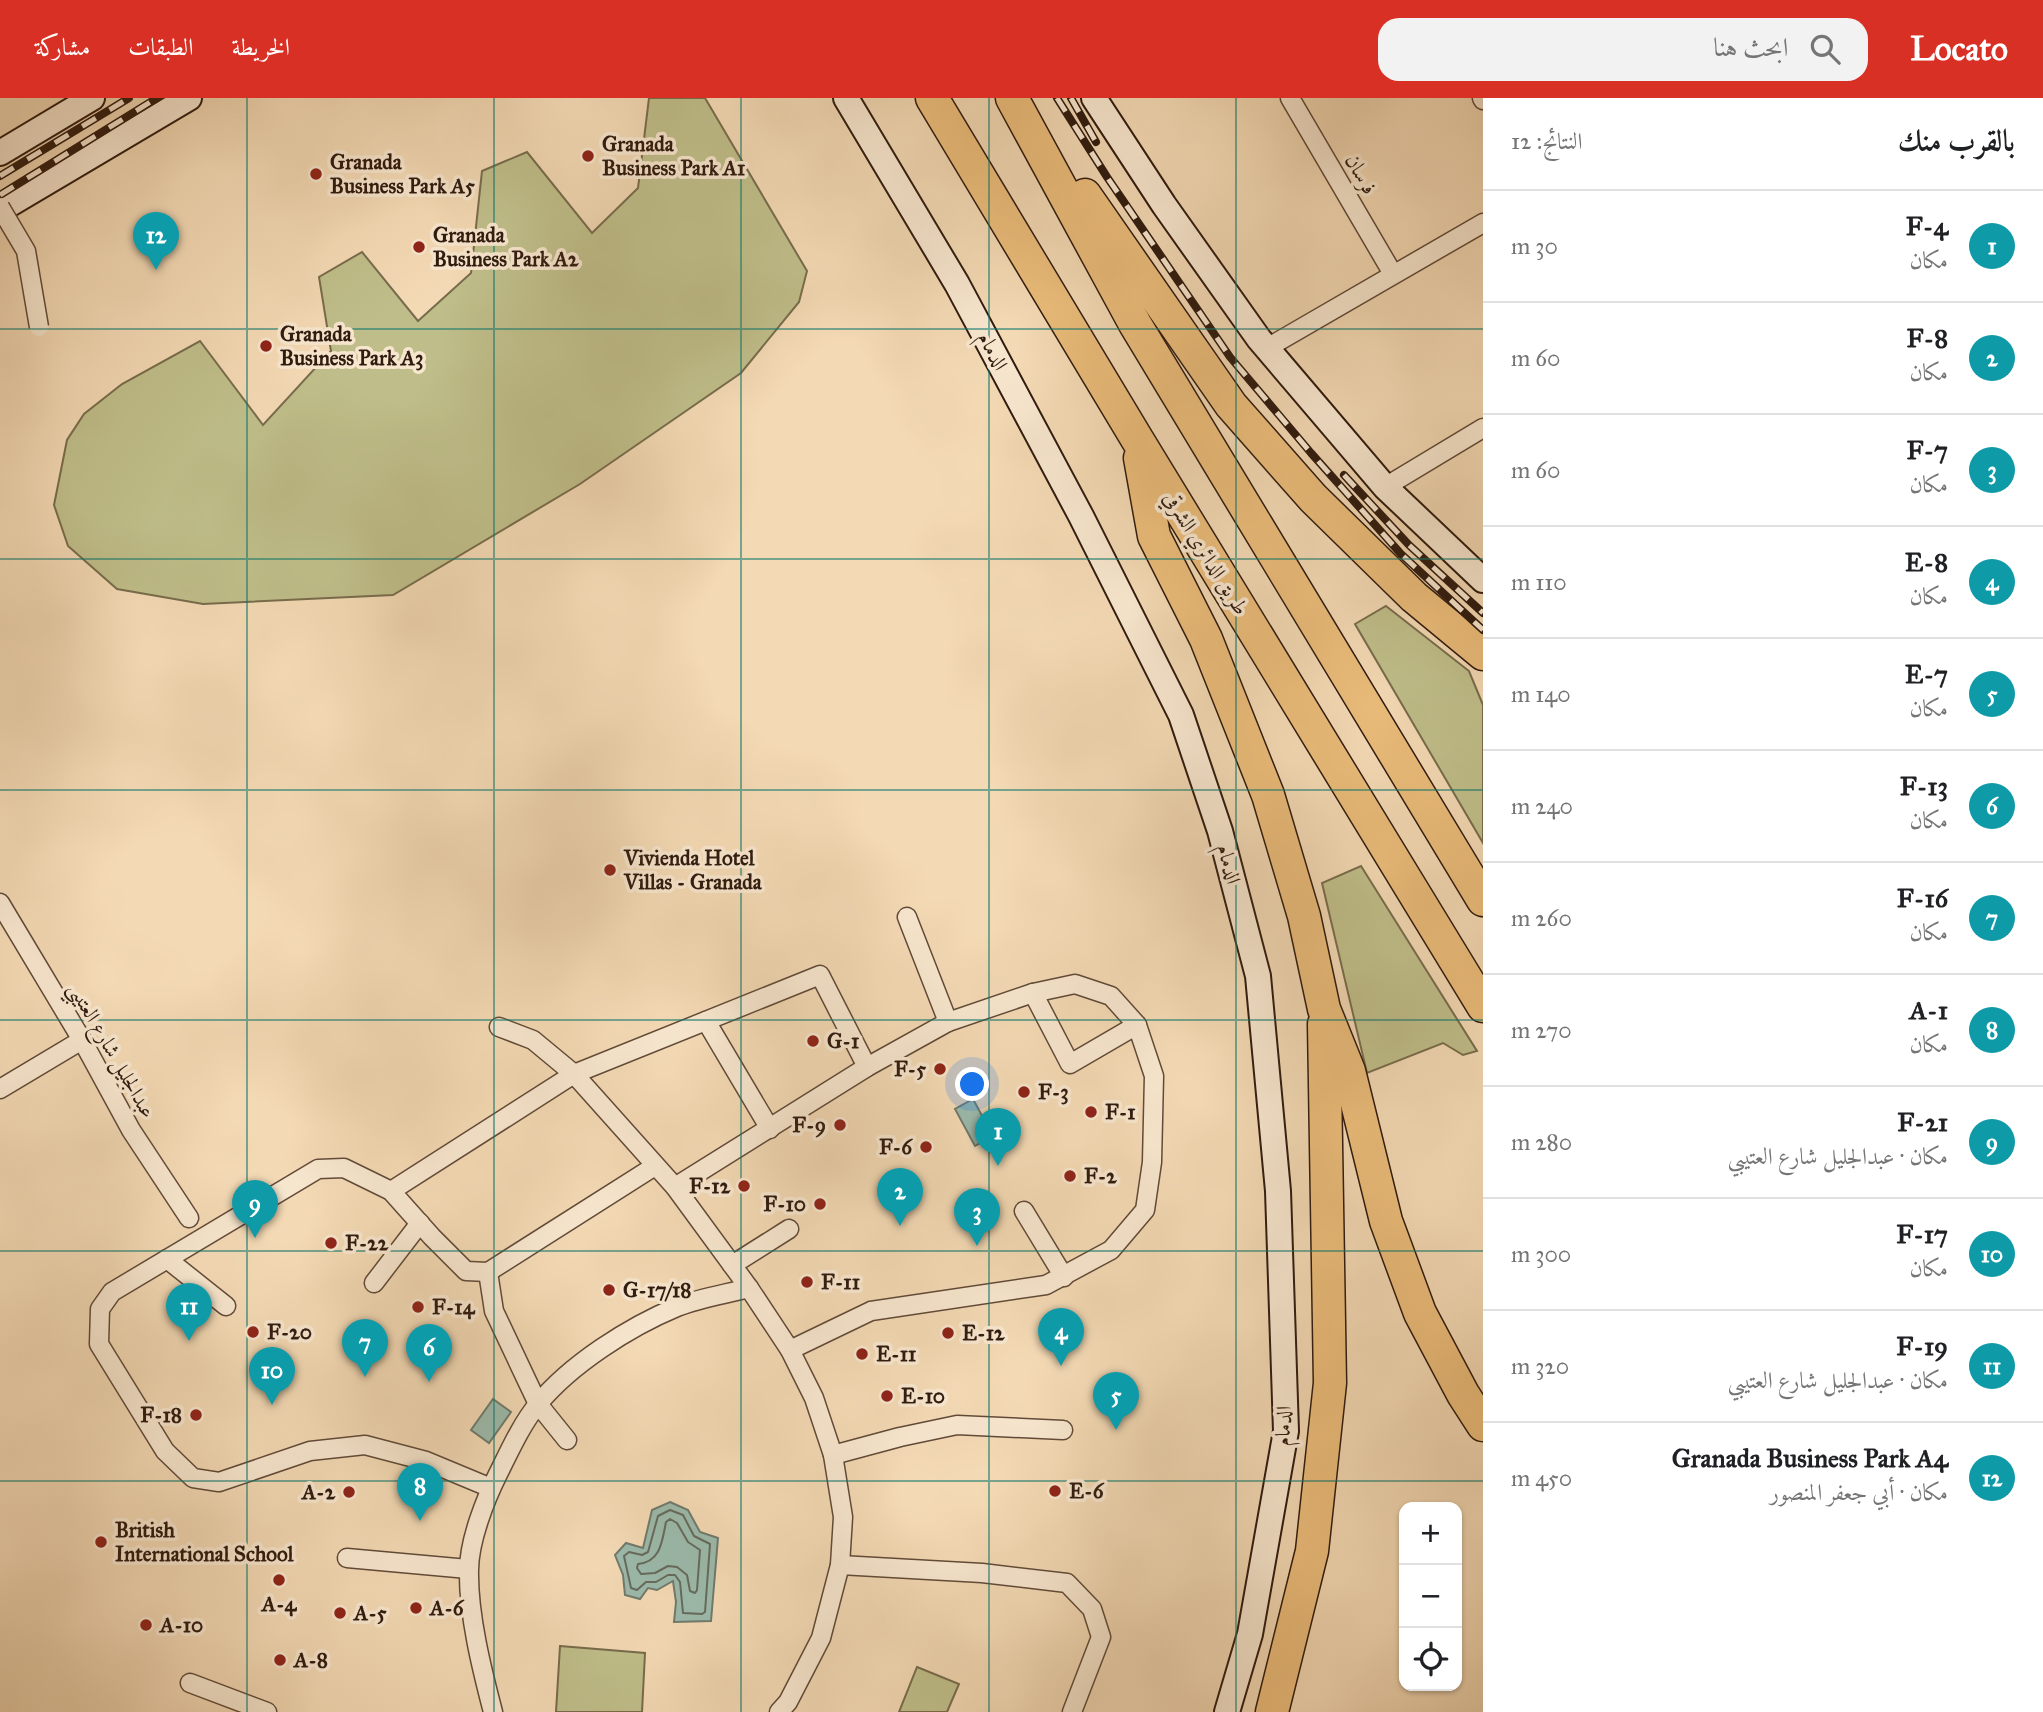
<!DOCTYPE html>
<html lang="ar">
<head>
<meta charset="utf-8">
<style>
	body { margin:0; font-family:"IM FELL Great Primer",Amiri,serif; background:#f2f2f2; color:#202124; direction:rtl }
	.controls { position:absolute; right:21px; bottom:21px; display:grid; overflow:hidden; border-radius:14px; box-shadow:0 2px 5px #0004 }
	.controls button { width:63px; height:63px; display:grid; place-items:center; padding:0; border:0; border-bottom:2px solid #e0e0e0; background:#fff; color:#202124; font:35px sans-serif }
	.you { position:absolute; left:973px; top:987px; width:24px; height:24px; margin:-18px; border:5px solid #fff; border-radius:50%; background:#1a73e8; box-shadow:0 0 0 10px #1a73e833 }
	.badge { display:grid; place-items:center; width:46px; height:46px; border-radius:50%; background:#d93025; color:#fff; font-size:23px; font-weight:700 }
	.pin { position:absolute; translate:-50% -58px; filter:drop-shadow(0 2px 4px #0008) }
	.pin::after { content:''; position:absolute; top:37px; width:24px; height:21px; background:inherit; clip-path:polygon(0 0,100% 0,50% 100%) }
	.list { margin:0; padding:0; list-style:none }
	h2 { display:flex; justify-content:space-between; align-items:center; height:91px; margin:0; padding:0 28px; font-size:30px }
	h2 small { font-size:23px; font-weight:400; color:#757577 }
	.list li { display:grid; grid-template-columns:46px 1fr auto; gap:21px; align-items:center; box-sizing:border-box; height:112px; padding:0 28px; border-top:2px solid #e0e0e0 }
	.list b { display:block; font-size:26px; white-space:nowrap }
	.list p { margin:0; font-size:23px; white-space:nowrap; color:#757577 }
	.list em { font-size:23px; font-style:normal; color:#757577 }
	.icon { flex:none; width:38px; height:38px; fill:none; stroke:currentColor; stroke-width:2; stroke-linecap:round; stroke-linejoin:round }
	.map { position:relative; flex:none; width:1483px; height:1614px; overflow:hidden; direction:ltr }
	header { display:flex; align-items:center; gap:42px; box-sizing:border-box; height:98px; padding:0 35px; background:#d93025; color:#fff }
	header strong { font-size:33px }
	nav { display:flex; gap:38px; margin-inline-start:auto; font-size:24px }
	.search { width:490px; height:63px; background:#f2f2f2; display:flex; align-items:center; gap:18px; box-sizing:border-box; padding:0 24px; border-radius:21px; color:#757577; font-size:26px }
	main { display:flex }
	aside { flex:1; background:#fff }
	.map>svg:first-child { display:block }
	.green { fill:#bfbe8a; stroke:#786c4c; stroke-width:2 }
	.water { fill:#9bbaab; stroke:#707a6d; stroke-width:2 }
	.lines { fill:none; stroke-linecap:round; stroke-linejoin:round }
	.shore { stroke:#666a5d; stroke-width:2 }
	.street-casing { stroke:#614a38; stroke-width:21 }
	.secondary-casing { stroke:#301b0f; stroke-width:28 }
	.highway-casing { stroke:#301b0f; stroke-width:35 }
	.street { stroke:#f7e6ce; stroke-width:18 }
	.secondary { stroke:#f7e6ce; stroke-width:24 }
	.highway { stroke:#eabc7a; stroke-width:32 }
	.rail-casing { stroke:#301b0f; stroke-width:8 }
	.rail { stroke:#f7e6ce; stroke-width:5; stroke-dasharray:16; stroke-linecap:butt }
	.street-bridge-casing { stroke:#614a38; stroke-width:21; stroke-linecap:butt }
	.street-bridge { stroke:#f7e6ce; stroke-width:18 }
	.grid { fill:none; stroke:#0f766e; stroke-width:2; stroke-opacity:0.55 }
	.poi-dot { fill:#8f2418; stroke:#f7e6ce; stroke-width:2.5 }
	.labels { text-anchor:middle; stroke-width:7; stroke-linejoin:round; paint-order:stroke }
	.poi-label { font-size:21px; font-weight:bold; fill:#301b0f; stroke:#f7e6ce; text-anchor:start }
	.street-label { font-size:21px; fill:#301b0f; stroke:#f7e6ce }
</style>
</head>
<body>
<header>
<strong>Locato</strong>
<div class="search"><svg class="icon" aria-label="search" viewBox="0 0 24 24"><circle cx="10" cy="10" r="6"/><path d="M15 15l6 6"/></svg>ابحث هنا</div>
<nav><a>الخريطة</a><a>الطبقات</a><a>مشاركة</a></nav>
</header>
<main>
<aside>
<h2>بالقرب منك<small>النتائج: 12</small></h2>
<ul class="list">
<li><span class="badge" style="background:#0f9aa8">1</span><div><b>F-4</b><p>مكان</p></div><em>30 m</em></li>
<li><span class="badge" style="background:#0f9aa8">2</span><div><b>F-8</b><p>مكان</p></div><em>60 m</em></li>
<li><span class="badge" style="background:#0f9aa8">3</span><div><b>F-7</b><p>مكان</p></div><em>60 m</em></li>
<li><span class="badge" style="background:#0f9aa8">4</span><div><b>E-8</b><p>مكان</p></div><em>110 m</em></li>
<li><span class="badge" style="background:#0f9aa8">5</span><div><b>E-7</b><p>مكان</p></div><em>140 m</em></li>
<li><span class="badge" style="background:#0f9aa8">6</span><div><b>F-13</b><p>مكان</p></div><em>240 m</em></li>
<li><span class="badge" style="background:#0f9aa8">7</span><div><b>F-16</b><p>مكان</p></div><em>260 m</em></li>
<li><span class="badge" style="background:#0f9aa8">8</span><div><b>A-1</b><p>مكان</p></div><em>270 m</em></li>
<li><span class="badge" style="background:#0f9aa8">9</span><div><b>F-21</b><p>مكان · عبدالجليل شارع العتيبي</p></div><em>280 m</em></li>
<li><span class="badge" style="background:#0f9aa8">10</span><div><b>F-17</b><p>مكان</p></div><em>300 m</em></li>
<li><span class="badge" style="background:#0f9aa8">11</span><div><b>F-19</b><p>مكان · عبدالجليل شارع العتيبي</p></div><em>320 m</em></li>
<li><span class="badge" style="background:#0f9aa8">12</span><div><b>Granada Business Park A4</b><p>مكان · أبي جعفر المنصور</p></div><em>450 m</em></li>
</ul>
</aside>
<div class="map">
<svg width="1483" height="1614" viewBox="0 0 1483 1614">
	<rect width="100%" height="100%" fill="#f3d9b4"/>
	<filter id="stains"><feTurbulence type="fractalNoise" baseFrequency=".00286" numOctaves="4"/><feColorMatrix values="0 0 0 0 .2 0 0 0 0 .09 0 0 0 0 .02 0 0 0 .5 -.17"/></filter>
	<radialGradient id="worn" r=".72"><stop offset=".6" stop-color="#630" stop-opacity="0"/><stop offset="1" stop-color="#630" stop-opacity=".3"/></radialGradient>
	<!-- green -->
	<g class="green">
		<polygon points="649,0 705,0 807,173 799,204 741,275 580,386 393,497 203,506 117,491 68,448 54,407 67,342 84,316 122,286 200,243 263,327 331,253 319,179 362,154 418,223 471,175 482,73 527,54 592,135 638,90"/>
		<polygon points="1386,508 1469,573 1483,607 1483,745 1355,526"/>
		<polygon points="1361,768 1477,953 1463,957 1443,945 1367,975 1322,785"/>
		<polygon points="560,1548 645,1555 642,1614 556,1614"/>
		<polygon points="917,1569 959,1586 947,1614 899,1614"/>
	</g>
	<!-- water -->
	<g class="water">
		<polygon points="973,1001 993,1038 975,1048 955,1011"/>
		<polygon points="493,1301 511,1314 489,1345 471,1332"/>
		<polygon points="670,1404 688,1412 700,1434 718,1440 711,1523 674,1524 676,1504 673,1483 657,1492 648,1490 640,1501 625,1497 623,1477 615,1457 626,1445 643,1450 652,1412"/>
	</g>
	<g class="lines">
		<!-- shore -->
		<g class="shore">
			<polygon points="670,1412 683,1417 694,1438 710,1446 705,1514 702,1516 683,1515 680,1484 675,1477 668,1477 656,1484 646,1484 637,1492 631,1490 624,1458 629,1454 642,1457 648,1454 658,1418"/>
			<path d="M670,1421L677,1425L688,1444L700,1452L697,1492L695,1495L690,1493L687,1477L677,1469L668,1468L655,1475L641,1476L637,1470L638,1466C661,1464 662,1443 666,1424Z"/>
		</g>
		<!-- street casing -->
		<g class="street-casing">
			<g id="street">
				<polyline points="1290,0 1393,176"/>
				<polyline points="1482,0 1483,2"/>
				<polyline points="1267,250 1483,125"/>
				<polyline points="1385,389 1483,330"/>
				<polyline points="0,805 82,942 131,1032 189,1120"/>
				<polyline points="907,819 948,924"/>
				<polyline points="1033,895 1070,966 1137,927"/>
				<polyline points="706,923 770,1031"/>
				<polyline points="499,929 533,942 574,976 675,1089 749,1190 790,1252 814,1300 833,1357 843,1419 840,1467 821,1540 788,1604 779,1614"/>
				<polyline points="0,991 82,942"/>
				<polyline points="675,1089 867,969 948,924 1033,895 1075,886 1111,898 1137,927 1154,978 1152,1064 1145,1112 1111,1152 1046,1187 871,1213 790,1252"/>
				<polyline points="391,1093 574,976 820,877 867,969"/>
				<polyline points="1024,1113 1064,1179"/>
				<polyline points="167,1161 226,1208"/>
				<polyline points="732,1167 789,1131"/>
				<polyline points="488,1174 494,1213 538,1306 567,1342"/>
				<polyline points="374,1185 420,1125"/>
				<polyline points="833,1357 900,1339 957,1327 1063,1332"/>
				<polyline points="491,1390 426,1363 365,1347 310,1353 219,1384 193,1380 165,1353 99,1246 100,1211 112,1194 318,1071 344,1070 391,1093 432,1139 466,1173 488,1174 655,1068"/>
				<polyline points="347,1460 468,1471"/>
				<polyline points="840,1467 982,1475 1067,1485 1092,1511 1101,1539 1072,1614"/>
				<polyline points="190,1585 267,1614"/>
				<path d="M493,1614C482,1572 468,1516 469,1472C469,1443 485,1402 498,1376C510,1352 521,1327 538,1306C571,1266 629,1229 677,1209C699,1200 726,1196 749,1190"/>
			</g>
		</g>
		<!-- secondary casing -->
		<g class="secondary-casing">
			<g id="secondary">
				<polyline points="846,0 957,186 1081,418 1181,617 1220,733 1258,878 1278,1093 1286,1333 1250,1536 1227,1614"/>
				<polyline points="1094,0 1164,107 1259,241 1385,389 1483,482"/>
				<polyline points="0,55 92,0"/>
				<polyline points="0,112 189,0"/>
			</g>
		</g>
		<!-- highway casing -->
		<g class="highway-casing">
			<g id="highway">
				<polyline points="932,0 1137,341 1483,908"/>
				<polyline points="1012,0 1135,226 1483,802"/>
				<polyline points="1085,97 1231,307 1313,400 1414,499 1483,556"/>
				<polyline points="1140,360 1154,438 1206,541 1268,697 1304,818 1324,911 1349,973 1386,1123 1420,1215 1463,1296 1483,1327"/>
				<polyline points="1272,1614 1312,1453 1330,1285 1324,926"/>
			</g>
		</g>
		<!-- street -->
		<use href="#street" class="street"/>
		<!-- secondary -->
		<use href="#secondary" class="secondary"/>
		<!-- highway -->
		<use href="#highway" class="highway"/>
		<!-- rail casing -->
		<g class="rail-casing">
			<g id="rail">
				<polyline points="1057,0 1107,79 1230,259 1311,355 1401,456 1483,532"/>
				<polyline points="1071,0 1096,44"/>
				<polyline points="0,78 129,0"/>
				<polyline points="0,97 157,0"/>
				<polyline points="1344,377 1409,447 1483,515"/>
			</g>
		</g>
		<!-- rail -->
		<use href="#rail" class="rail"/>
		<!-- street-bridge casing -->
		<g class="street-bridge-casing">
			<polyline id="street-bridge" points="0,109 26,153 39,229"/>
		</g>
		<!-- street-bridge -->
		<use href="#street-bridge" class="street-bridge"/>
	</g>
	<!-- grid -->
	<path class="grid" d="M247,0V1614M494,0V1614M741,0V1614M989,0V1614M1236,0V1614M0,231H1483M0,461H1483M0,692H1483M0,922H1483M0,1153H1483M0,1383H1483"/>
	<!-- markers -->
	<g class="poi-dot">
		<circle cx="588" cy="58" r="7"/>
		<circle cx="316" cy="76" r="7"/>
		<circle cx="419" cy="149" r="7"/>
		<circle cx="266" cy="248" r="7"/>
		<circle cx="610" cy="772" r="7"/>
		<circle cx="813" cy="943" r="7"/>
		<circle cx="940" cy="971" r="7"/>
		<circle cx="1024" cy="994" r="7"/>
		<circle cx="1091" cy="1014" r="7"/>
		<circle cx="840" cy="1027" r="7"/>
		<circle cx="926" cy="1049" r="7"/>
		<circle cx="1070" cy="1078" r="7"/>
		<circle cx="744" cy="1088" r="7"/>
		<circle cx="820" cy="1106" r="7"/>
		<circle cx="331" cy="1145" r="7"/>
		<circle cx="807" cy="1184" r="7"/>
		<circle cx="609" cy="1192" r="7"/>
		<circle cx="418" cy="1209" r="7"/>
		<circle cx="253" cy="1234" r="7"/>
		<circle cx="948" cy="1235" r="7"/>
		<circle cx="862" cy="1256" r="7"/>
		<circle cx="887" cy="1298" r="7"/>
		<circle cx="196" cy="1317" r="7"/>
		<circle cx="1055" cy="1393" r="7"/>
		<circle cx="349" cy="1394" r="7"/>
		<circle cx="101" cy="1444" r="7"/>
		<circle cx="279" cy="1482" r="7"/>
		<circle cx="416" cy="1510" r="7"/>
		<circle cx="340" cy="1515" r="7"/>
		<circle cx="146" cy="1527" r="7"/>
		<circle cx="280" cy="1562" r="7"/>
	</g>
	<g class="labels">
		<!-- poi labels -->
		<g class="poi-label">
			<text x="602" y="53">Granada<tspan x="602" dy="24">Business Park A1</tspan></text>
			<text x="330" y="71">Granada<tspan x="330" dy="24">Business Park A5</tspan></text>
			<text x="433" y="144">Granada<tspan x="433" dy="24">Business Park A2</tspan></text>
			<text x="280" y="243">Granada<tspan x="280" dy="24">Business Park A3</tspan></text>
			<text x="624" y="767">Vivienda Hotel<tspan x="624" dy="24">Villas - Granada</tspan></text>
			<text x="827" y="950">G-1</text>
			<text x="926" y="978" text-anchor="end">F-5</text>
			<text x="1038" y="1001">F-3</text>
			<text x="1105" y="1021">F-1</text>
			<text x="826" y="1034" text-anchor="end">F-9</text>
			<text x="912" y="1056" text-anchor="end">F-6</text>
			<text x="1084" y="1085">F-2</text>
			<text x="730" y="1095" text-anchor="end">F-12</text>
			<text x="806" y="1113" text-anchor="end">F-10</text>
			<text x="345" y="1152">F-22</text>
			<text x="821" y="1191">F-11</text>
			<text x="623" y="1199">G-17/18</text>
			<text x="432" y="1216">F-14</text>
			<text x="267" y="1241">F-20</text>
			<text x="962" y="1242">E-12</text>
			<text x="876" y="1263">E-11</text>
			<text x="901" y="1305">E-10</text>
			<text x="182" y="1324" text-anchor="end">F-18</text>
			<text x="1069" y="1400">E-6</text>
			<text x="335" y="1401" text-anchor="end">A-2</text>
			<text x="115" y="1439">British<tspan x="115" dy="24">International School</tspan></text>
			<text x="279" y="1513" text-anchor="middle">A-4</text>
			<text x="430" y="1517">A-6</text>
			<text x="354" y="1522">A-5</text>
			<text x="160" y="1534">A-10</text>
			<text x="294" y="1569">A-8</text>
		</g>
		<!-- street labels -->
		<g class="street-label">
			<text transform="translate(1361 76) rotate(60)" y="7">فرسان</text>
			<text transform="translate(993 253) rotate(62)" y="7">الدمام</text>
			<text transform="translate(1206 455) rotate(58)" y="7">طريق الدائري الشرقي</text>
			<text transform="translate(1229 766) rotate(75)" y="7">الدمام</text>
			<text transform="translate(112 952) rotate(60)" y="7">عبدالجليل شارع العتيبي</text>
			<text transform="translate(1283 1328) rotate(-87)" y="7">الدمام</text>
		</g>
	</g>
	<rect width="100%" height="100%" filter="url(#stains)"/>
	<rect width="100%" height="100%" fill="url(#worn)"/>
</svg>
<div class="controls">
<button>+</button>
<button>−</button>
<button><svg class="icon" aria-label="locate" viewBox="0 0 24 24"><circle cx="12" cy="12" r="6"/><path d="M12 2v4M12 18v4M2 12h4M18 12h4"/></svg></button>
</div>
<div class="you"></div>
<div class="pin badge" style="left:998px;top:1068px;background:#0f9aa8">1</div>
<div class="pin badge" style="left:900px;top:1128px;background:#0f9aa8">2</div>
<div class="pin badge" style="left:977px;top:1148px;background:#0f9aa8">3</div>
<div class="pin badge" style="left:1061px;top:1268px;background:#0f9aa8">4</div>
<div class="pin badge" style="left:1116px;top:1332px;background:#0f9aa8">5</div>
<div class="pin badge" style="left:429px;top:1284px;background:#0f9aa8">6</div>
<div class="pin badge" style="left:365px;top:1279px;background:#0f9aa8">7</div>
<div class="pin badge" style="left:420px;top:1423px;background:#0f9aa8">8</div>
<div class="pin badge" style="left:255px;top:1140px;background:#0f9aa8">9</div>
<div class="pin badge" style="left:272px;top:1307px;background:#0f9aa8">10</div>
<div class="pin badge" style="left:189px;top:1243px;background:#0f9aa8">11</div>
<div class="pin badge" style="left:156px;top:172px;background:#0f9aa8">12</div>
</div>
</main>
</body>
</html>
